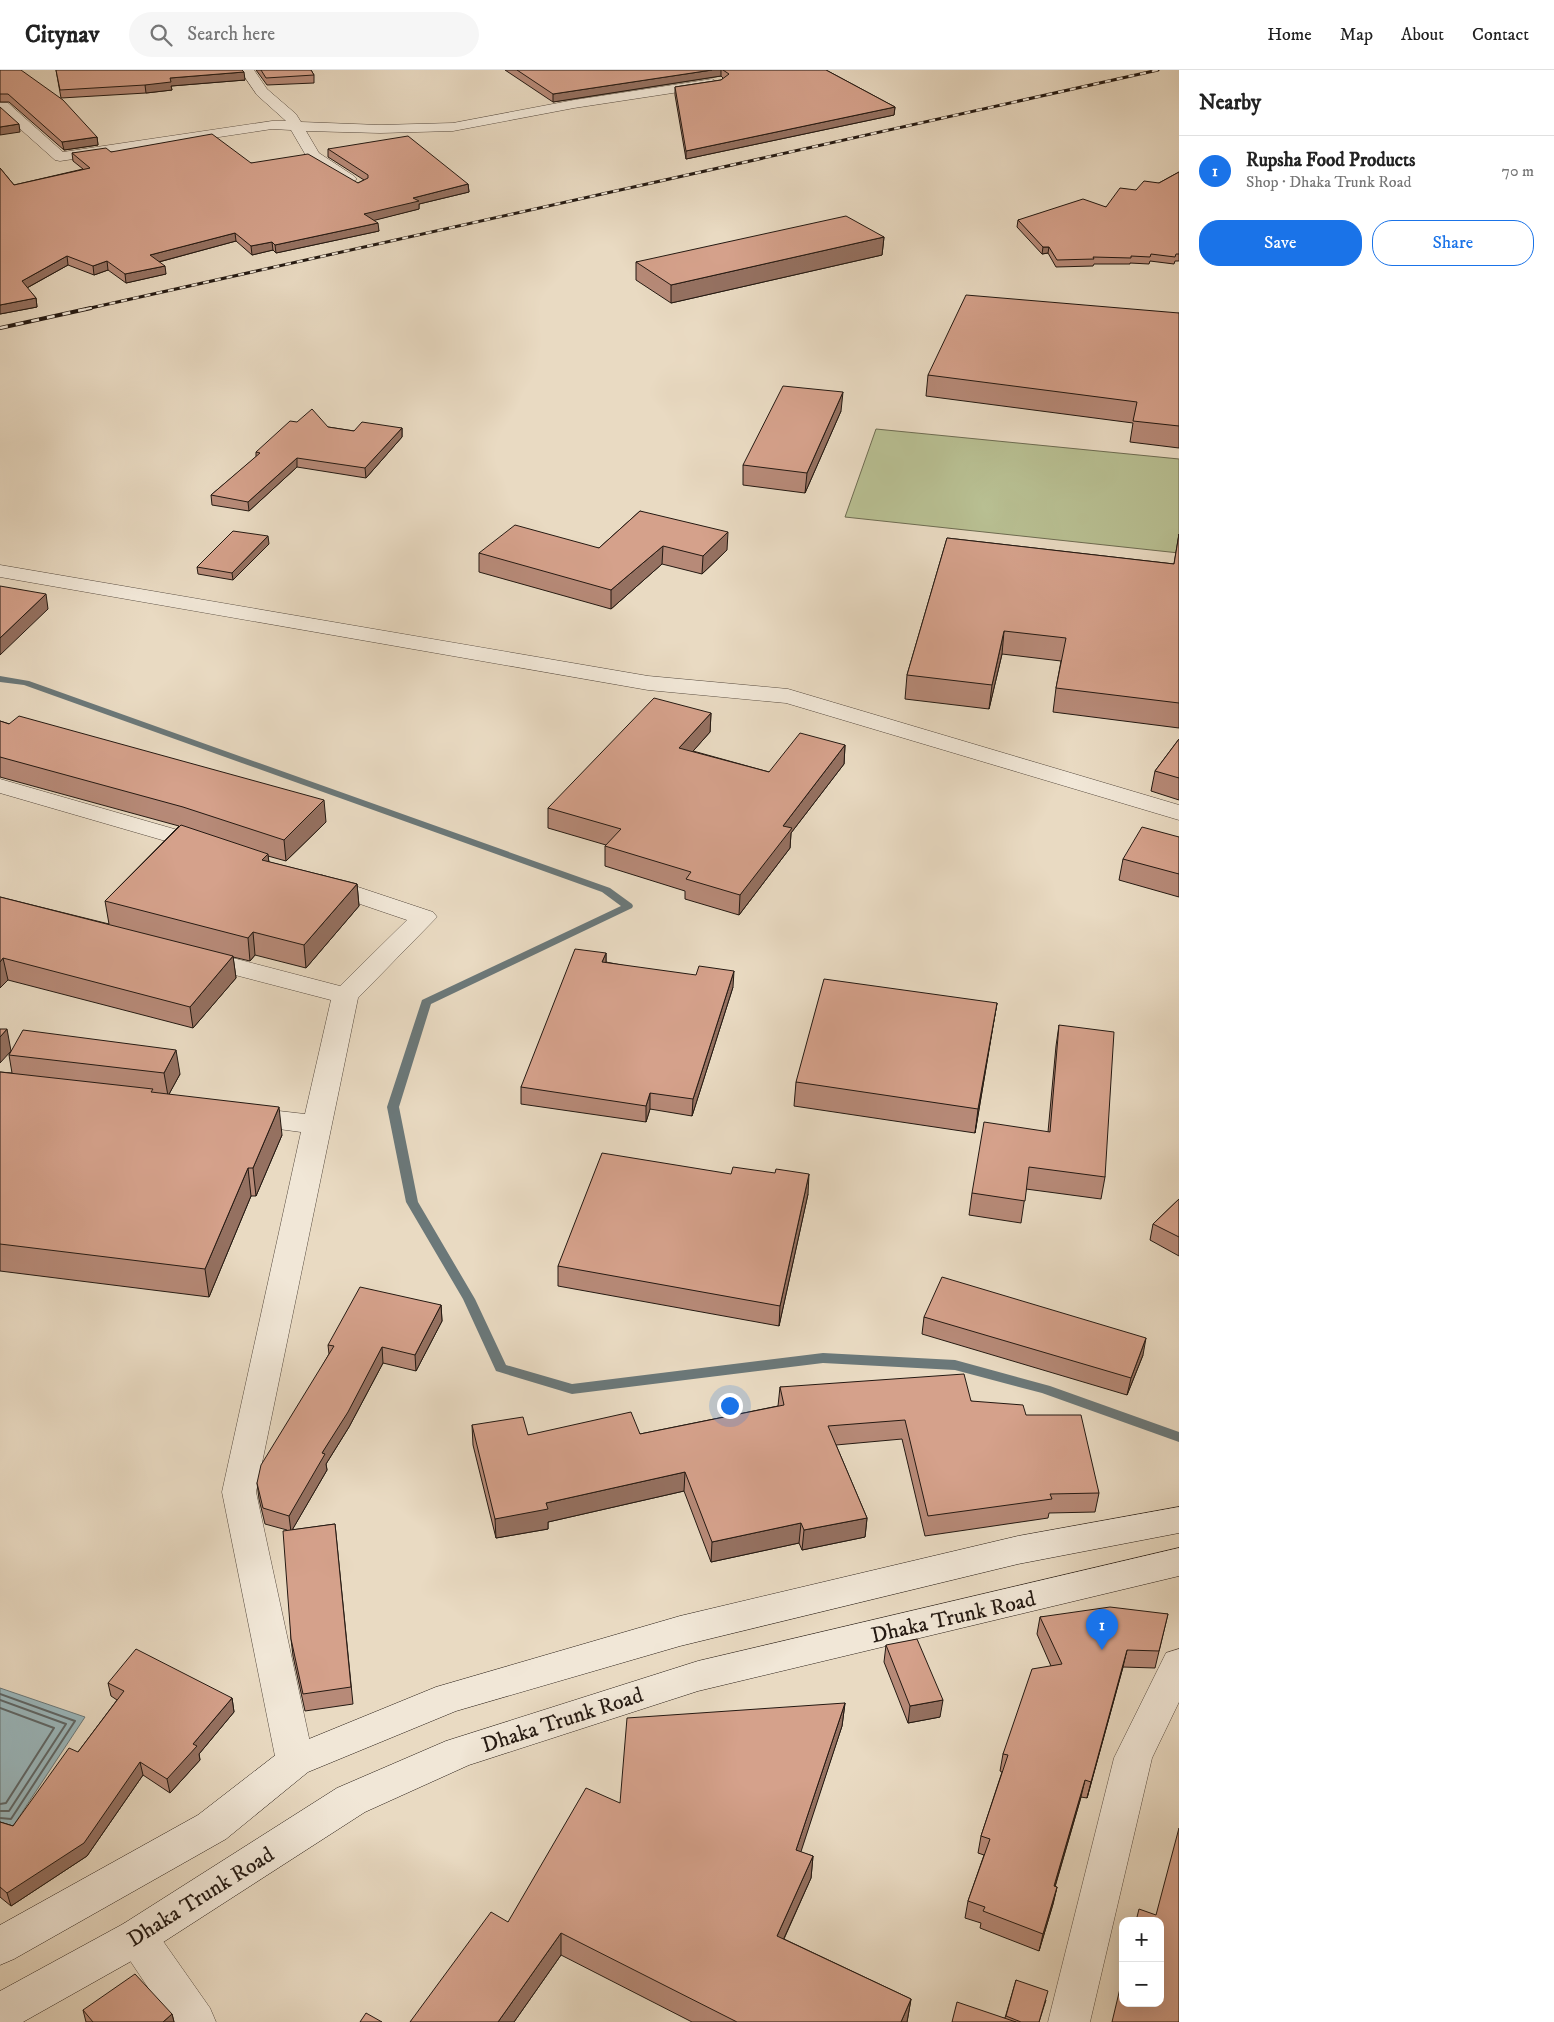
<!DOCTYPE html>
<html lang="en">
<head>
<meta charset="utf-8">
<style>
	body { margin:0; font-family:"IM FELL DW Pica",serif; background:#f6f6f6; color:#222 }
	.controls { position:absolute; right:15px; bottom:15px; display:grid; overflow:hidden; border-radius:10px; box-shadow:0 5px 20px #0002 }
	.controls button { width:45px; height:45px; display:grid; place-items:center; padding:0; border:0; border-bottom:1px solid #e0e0e0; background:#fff; color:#222; font:25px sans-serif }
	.you { position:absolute; left:729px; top:1335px; width:18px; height:18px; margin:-12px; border:4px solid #fff; border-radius:50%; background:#1a73e8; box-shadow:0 0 0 8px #1a73e833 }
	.badge { display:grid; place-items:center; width:32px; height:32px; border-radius:50%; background:#1a73e8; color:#fff; font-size:16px; font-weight:700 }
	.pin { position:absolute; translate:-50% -41px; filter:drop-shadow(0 1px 2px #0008) }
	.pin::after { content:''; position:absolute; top:26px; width:18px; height:15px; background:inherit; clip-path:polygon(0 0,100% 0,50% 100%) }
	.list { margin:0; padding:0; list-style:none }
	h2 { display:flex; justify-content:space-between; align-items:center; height:65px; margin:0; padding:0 20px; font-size:21px }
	h2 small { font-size:16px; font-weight:400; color:#767676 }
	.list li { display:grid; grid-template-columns:32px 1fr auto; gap:15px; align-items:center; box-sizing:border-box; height:70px; padding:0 20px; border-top:1px solid #e0e0e0 }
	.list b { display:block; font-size:19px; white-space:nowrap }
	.list p { margin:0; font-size:16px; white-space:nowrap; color:#767676 }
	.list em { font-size:16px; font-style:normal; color:#767676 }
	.actions { display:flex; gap:10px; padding:15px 20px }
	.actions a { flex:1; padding:11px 0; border:1px solid #1a73e8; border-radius:20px; text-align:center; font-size:18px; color:#1a73e8 }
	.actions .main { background:#1a73e8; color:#fff }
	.icon { flex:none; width:28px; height:28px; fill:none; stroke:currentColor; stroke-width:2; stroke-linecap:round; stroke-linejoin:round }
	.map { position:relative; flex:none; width:1179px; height:1952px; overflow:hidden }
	header { display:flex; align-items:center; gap:30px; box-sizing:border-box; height:70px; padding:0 25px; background:#fff; border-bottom:1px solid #e0e0e0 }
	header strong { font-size:24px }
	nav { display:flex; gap:28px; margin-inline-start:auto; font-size:18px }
	.search { width:350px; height:45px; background:#f6f6f6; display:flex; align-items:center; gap:12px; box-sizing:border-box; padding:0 18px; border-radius:28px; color:#767676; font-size:19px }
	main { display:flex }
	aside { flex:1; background:#fff }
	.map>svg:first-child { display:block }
	.green { fill:#b8bf92; stroke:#6e6c52 }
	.water { fill:#9bb8bd; stroke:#6b7879 }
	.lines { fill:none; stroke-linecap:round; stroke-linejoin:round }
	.shore { stroke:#606868; stroke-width:2 }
	.stream { fill:#6b7879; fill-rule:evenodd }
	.minor-casing { stroke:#55493e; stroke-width:1 }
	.secondary-casing { stroke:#241912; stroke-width:1 }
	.minor { fill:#f1e7d7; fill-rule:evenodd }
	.secondary { fill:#f1e7d7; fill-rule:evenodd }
	.rail-far1-casing { stroke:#241912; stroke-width:3 }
	.rail-casing { stroke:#241912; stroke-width:4 }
	.rail-far1 { stroke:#f1e7d7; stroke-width:2; stroke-dasharray:6; stroke-linecap:butt }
	.rail { stroke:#f1e7d7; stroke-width:2.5; stroke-dasharray:8; stroke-linecap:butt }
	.wall { fill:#b78a78; stroke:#241912 }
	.shaded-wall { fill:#957161; stroke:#241912 }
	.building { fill:#d5a18b; stroke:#241912 }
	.labels { text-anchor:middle; stroke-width:4.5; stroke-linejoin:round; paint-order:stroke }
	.near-street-label { font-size:22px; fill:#241912; stroke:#f1e7d7 }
</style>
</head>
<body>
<header>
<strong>Citynav</strong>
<div class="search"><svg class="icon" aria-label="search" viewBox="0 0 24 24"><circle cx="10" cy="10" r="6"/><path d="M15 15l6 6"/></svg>Search here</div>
<nav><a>Home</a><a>Map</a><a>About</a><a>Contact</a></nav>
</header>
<main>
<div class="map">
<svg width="1179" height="1952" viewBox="0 0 1179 1952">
	<rect width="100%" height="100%" fill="#e9dac2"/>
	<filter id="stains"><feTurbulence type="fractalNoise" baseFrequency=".004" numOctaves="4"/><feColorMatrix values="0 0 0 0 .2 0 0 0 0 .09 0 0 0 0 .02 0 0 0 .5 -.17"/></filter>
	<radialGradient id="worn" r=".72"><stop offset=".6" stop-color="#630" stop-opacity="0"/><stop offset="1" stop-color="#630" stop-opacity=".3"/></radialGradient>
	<!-- green -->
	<polygon class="green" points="876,359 1179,389 1179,483 845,447"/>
	<!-- water -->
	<polygon class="water" points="0,1618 85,1647 13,1756 0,1752"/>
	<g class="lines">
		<!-- shore -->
		<g class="shore">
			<polyline points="0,1624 75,1651 11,1749 0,1748"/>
			<polyline points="0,1630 66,1654 9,1741 0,1741"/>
			<polyline points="0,1638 54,1658 6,1733 0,1734"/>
		</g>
		<!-- stream -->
		<polygon class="stream" points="0,606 29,611 610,818 632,834 633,836 632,838 431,934 399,1037 418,1132 475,1229 506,1295 572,1314 823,1283 955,1290 1050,1316 1179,1362 1179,1372 1042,1323 955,1300 823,1293 572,1324 496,1301 463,1229 406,1132 387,1037 422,930 621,836 602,822 24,615 0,612"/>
		<!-- minor casing -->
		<g class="minor-casing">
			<g id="minor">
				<polygon points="240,0 254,0 267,19 296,44 301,52 380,55 453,53 574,30 712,9 719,13 712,17 574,38 453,61 380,63 306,61 319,83 354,106 357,109 349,114 308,89 291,60 272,59 60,91 55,90 0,41 0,33 8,33 63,82 272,51 286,51 257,25"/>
				<polygon points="0,495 648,606 788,619 1179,735 1179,750 786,633 648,620 0,507"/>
				<polygon points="0,709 216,771 219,776 216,781 207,783 0,723"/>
				<polygon points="322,805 433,842 437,847 358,928 256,1422 314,1691 308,1702 295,1707 282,1702 276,1691 222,1422 301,1062 234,1053 230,1046 234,1039 244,1037 305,1044 331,930 189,893 185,887 189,881 198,879 340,916 407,850 313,818 309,813 313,808"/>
				<polygon points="1179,1579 1179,1632 1152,1688 1090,1952 1048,1952 1114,1688 1166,1583"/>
				<polygon points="137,1849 151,1854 210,1938 216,1952 171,1952 123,1880 117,1867 123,1854"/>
			</g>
		</g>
		<!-- secondary casing -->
		<g class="secondary-casing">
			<g id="secondary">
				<polygon points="1179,1437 1179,1463 1018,1494 680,1576 456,1641 308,1702 226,1769 14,1889 0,1895 0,1855 198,1745 282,1680 436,1617 680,1546 1018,1466"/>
				<polygon points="1179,1478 1179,1506 698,1621 469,1695 365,1742 151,1880 23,1952 0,1952 0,1921 123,1854 337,1718 446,1671 698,1591"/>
			</g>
		</g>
		<!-- minor -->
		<use href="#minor" class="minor"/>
		<!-- secondary -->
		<use href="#secondary" class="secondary"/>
		<!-- rail-far1 casing -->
		<g class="rail-far1-casing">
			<polyline id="rail-far1" points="86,239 1158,0"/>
		</g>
		<!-- rail casing -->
		<g class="rail-casing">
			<polyline id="rail" points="0,258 91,238"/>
		</g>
		<!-- rail-far1 -->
		<use href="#rail-far1" class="rail-far1"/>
		<!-- rail -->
		<use href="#rail" class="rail"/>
	</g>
	<!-- wall -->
	<g class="wall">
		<polygon points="0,0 97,67 98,75 64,80 9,32 0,32"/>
		<polygon points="56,0 245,10 171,16 172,20 146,23 61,28"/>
		<polygon points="256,0 311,0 314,5 314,13 267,15"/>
		<polygon points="505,0 826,0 895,37 894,45 686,89 675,25 675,17 721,10 723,8 721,6 553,32"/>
		<polygon points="328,79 468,114 469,122 419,134 419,139 374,150 379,161 276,183 273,180 252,185 236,171 159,192 166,204 126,213 108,200 94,205 68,195 27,218 36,228 37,237 0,244 0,98 14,115 83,99 73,91 72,83 111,82 251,93 358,113 364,110 328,87"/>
		<polygon points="1179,102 1179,191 1175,191 1174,194 1150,191 1149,194 1130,193 1130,194 1094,194 1093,196 1056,197 1048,183 1042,184 1017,157 1018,150 1106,137 1136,120 1159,113"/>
		<polygon points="884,167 882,185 671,233 636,210 636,192"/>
		<polygon points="1179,243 1179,378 1130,372 1133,353 926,326 928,305"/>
		<polygon points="841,341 805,423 743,415 743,395"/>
		<polygon points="328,357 354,361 402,358 402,367 366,408 297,397 249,441 212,435 211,425 256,387 256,382"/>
		<polygon points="640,441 727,480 702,504 662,494 611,539 479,502 479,483 599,478"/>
		<polygon points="1179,464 1179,658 1053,642 1056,618 1061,591 1002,584 989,639 905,629 907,605 947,468 1174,494"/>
		<polygon points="269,474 233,510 198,504 197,497"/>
		<polygon points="711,643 710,662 693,681 769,702 845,675 844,694 791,763 790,778 739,845 685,829 685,821 605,796 605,776 606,775 548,758 548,738"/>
		<polygon points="0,651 326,752 286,791 268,786 269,792 357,814 359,836 306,898 255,885 250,891 233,887 236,908 193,958 8,910 0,918 0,827 109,854 105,831 179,756 0,707"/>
		<polygon points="1179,669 1179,730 1151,721 1155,701"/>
		<polygon points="1179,767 1179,827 1119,810 1123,789"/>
		<polygon points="606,883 606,892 733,917 692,1046 650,1039 646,1052 521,1034 521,1017"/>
		<polygon points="997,933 993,956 975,1063 794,1036 796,1012"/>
		<polygon points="1059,955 1105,1107 1101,1129 1026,1119 1021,1153 969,1145 972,1123 1048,1062 1056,976"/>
		<polygon points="11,981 180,1004 169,1024 282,1065 256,1126 251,1126 209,1227 0,1201 0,1002 12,1003 9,985"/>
		<polygon points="808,1124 779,1256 558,1216 558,1196"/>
		<polygon points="1179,1129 1179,1186 1150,1170 1153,1154"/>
		<polygon points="441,1235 442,1251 416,1301 383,1293 349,1357 326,1394 327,1400 292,1460 335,1454 353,1634 305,1641 293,1586 291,1569 287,1460 265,1454 259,1429 257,1413 329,1284 328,1275"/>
		<polygon points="924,1247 1143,1285 1127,1325 922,1264"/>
		<polygon points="780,1317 971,1331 1026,1345 1099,1423 1095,1442 1049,1443 1048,1448 925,1466 902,1369 836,1375 867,1448 865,1467 802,1480 799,1473 711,1492 684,1421 548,1452 548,1459 496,1468 473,1375 472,1355 528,1365 640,1364 778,1336"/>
		<polygon points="1168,1544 1155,1598 1123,1597 1087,1728 1081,1727 1055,1817 1057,1817 1053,1834 1039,1881 980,1858 981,1853 965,1848 968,1831 984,1785 978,1783 981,1766 1002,1702 1000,1701 1003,1684 1051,1596 1037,1564 1040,1547"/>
		<polygon points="886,1575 940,1647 908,1653 884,1592"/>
		<polygon points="108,1613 232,1628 234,1642 199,1684 200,1690 170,1723 143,1705 87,1786 11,1836 0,1827 0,1752 13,1756 78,1682 117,1630 111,1626"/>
		<polygon points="845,1633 842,1656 800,1782 813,1786 811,1808 784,1869 911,1929 907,1952 692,1952 561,1885 514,1952 410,1952 508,1852 620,1733"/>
		<polygon points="1016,1910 1046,1930 1039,1952 952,1952 1005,1948"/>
		<polygon points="83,1940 172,1944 174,1952 86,1952"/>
	</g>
	<!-- shaded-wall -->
	<g class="shaded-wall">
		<polygon points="712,0 721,0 721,6 553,32 553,24"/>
		<polygon points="244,2 245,10 171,16 172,20 146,23 145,15 170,8"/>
		<polygon points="895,37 894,45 686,89 686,81"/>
		<polygon points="19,54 20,62 0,65 0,57"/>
		<polygon points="97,67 98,75 64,80 62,72"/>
		<polygon points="468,114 469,122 419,134 419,139 364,153 364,144 413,128"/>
		<polygon points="378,153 379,161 276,183 275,175"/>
		<polygon points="235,163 236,171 151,194 150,185"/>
		<polygon points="884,167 882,185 671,233 671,215"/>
		<polygon points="272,172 273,180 252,185 251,176"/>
		<polygon points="1043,177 1049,177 1048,183 1042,184"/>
		<polygon points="67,186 68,195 23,220 22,211"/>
		<polygon points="107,191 108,200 94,205 93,196"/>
		<polygon points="165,196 166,204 126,213 125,204"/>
		<polygon points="36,228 37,237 0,244 0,235"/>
		<polygon points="843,322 841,341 805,423 807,403"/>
		<polygon points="402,358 402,367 366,408 365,398"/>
		<polygon points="297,388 297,397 249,441 248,432"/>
		<polygon points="728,462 727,480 702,504 703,486"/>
		<polygon points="268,466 269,474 233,510 232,503"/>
		<polygon points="663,476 662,494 611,539 611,520"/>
		<polygon points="46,524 48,539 0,585 0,568"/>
		<polygon points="1004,561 1002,584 989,639 992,615"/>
		<polygon points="711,643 710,662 679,697 679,678"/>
		<polygon points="845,675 844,694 791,763 790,778 739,845 740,825 783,756"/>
		<polygon points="324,730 326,752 286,791 284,770"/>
		<polygon points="268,784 270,806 262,790"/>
		<polygon points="357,814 359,836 306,898 304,875"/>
		<polygon points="253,862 255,885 250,891 248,868"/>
		<polygon points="606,883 606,899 602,892"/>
		<polygon points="233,886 236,908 193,958 190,937"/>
		<polygon points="3,888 8,910 0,918 0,892"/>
		<polygon points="734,901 733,917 692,1046 693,1029"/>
		<polygon points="997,933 993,956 975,1063 978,1039"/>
		<polygon points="7,959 11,981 0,993 0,967"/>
		<polygon points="176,980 180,1004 168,1026 164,1003"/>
		<polygon points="650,1023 650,1039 646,1052 646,1036"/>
		<polygon points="279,1037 282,1065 256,1126 253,1098"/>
		<polygon points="248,1098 251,1126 209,1227 205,1199"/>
		<polygon points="809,1104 808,1124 779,1256 780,1236"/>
		<polygon points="441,1235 442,1251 416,1301 415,1285"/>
		<polygon points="1146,1268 1143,1285 1127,1325 1131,1308"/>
		<polygon points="382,1277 383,1293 349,1357 326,1394 327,1400 291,1462 289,1446 322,1383"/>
		<polygon points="685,1402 684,1421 548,1452 548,1459 496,1468 495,1449 546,1433"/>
		<polygon points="867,1448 865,1467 802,1480 804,1460"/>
		<polygon points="801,1453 799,1473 711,1492 712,1472"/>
		<polygon points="1127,1580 1123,1597 1087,1728 1091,1712"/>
		<polygon points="232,1628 234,1642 199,1684 200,1690 170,1723 167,1709 193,1674"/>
		<polygon points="943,1630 940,1647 908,1653 910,1636"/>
		<polygon points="845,1633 842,1656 794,1803 796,1780"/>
		<polygon points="140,1692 143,1705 87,1786 11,1836 7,1823"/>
		<polygon points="1085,1710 1081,1727 1050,1833 1054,1816"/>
		<polygon points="813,1786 811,1808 775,1888 777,1866"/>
		<polygon points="1057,1817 1053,1834 1039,1881 1043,1864"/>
		<polygon points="561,1863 561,1885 514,1952 498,1952"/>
		<polygon points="911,1929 907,1952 901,1952"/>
		<polygon points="172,1944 174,1952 163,1952"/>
	</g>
	<!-- building -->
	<g class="building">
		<polygon points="0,0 21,0 63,30 97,67 62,72 8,24 0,24"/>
		<polygon points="56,0 242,0 244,2 170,8 171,12 145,15 60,20"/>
		<polygon points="261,0 311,0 314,5 266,8"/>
		<polygon points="517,0 712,0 553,24"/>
		<polygon points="723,0 826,0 895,37 686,81 675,17 721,10 729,4"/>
		<polygon points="0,37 19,54 0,57"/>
		<polygon points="212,64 251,93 308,84 358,113 368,108 368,105 328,79 408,66 468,114 413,128 419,131 364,144 378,153 275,175 272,172 251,176 235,163 150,185 165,196 125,204 107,191 93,196 67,186 22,211 36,228 0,235 0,98 14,115 90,98 72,83 106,78 111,82"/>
		<polygon points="1179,102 1179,184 1176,184 1175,187 1151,184 1150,187 1131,186 1131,188 1093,187 1094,189 1057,190 1049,177 1043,177 1018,150 1083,129 1106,137 1120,118 1136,120 1144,111 1159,113"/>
		<polygon points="846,146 884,167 671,215 636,192"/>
		<polygon points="966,225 1179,243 1179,356 1133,351 1137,332 928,305"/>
		<polygon points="783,316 843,322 807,403 743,395"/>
		<polygon points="312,339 328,357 354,361 362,352 402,358 365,398 297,388 248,432 211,425 260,383 256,382 290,351 297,352"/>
		<polygon points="640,441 728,462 703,486 663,476 611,520 479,483 515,455 599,478"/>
		<polygon points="233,461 268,466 232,503 197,497"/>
		<polygon points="1179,464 1179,633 1056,618 1066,568 1004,561 992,615 907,605 947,468 1174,494"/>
		<polygon points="0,516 46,524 0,568"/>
		<polygon points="654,628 711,643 679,678 769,702 800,663 845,675 783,756 792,758 740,825 686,809 691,802 605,776 621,759 548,738"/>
		<polygon points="19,646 324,730 284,770 183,737 0,687 0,651 9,654"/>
		<polygon points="1179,669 1179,708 1155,701"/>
		<polygon points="181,755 268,784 262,790 357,814 304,875 253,862 248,868 105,831"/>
		<polygon points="1142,757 1179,767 1179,804 1123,789"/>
		<polygon points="0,827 233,886 190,937 3,888 0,892"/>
		<polygon points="575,879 606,883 602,892 696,905 699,896 734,901 693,1029 650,1023 646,1036 521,1017"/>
		<polygon points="824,909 997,933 978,1039 796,1012"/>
		<polygon points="1059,955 1114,962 1105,1107 1029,1097 1025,1131 972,1123 984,1052 1050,1062"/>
		<polygon points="0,959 7,959 0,967"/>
		<polygon points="23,960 176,980 164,1003 9,985"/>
		<polygon points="0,1002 153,1019 151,1022 279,1037 253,1098 248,1098 205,1199 0,1174"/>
		<polygon points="602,1083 731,1104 733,1097 775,1103 776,1099 809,1104 780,1236 558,1196"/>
		<polygon points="1179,1129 1179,1167 1153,1154"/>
		<polygon points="942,1207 1146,1268 1131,1308 924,1247"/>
		<polygon points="360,1217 441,1235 415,1285 382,1277 348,1342 322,1383 325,1384 289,1446 263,1438 257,1413 261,1395 334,1276 328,1275"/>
		<polygon points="964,1304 971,1331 1023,1335 1026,1345 1081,1345 1099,1423 1050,1424 1052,1429 928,1446 905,1350 828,1356 867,1448 804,1460 801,1453 712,1472 685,1402 546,1433 548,1439 495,1449 472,1355 523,1347 528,1365 631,1342 640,1364 784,1335 780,1317"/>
		<polygon points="335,1454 351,1617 303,1624 291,1569 283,1461"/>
		<polygon points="1110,1537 1168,1544 1159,1581 1127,1580 1091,1712 1085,1710 1054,1816 1057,1817 1043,1864 983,1841 985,1837 968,1831 990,1769 981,1766 1008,1685 1003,1684 1032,1599 1062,1594 1040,1547"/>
		<polygon points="917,1569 943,1630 910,1636 886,1575"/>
		<polygon points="136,1579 232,1628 193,1674 197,1676 167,1709 140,1692 84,1773 7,1823 0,1817 0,1752 13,1756 69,1678 78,1682 124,1621 108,1613"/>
		<polygon points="845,1633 796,1780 813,1786 777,1866 911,1929 901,1952 737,1952 561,1863 498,1952 410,1952 491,1842 508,1852 586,1718 620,1733 627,1648"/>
		<polygon points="1179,1758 1179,1952 1112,1952 1123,1906 1123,1933 1160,1933 1160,1851 1136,1851 1139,1839 1156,1845"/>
		<polygon points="135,1904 172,1944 163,1952 93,1952 83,1940"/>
		<polygon points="1016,1910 1048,1921 1039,1952 1021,1952 1006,1946"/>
		<polygon points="957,1932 1016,1952 952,1952"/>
		<polygon points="366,1943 382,1952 360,1952"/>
	</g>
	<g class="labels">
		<!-- near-street labels -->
		<g class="near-street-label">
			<text transform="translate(953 1546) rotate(-13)" y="8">Dhaka Trunk Road</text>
			<text transform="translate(562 1649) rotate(-18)" y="8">Dhaka Trunk Road</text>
			<text transform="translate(200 1826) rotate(-32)" y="8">Dhaka Trunk Road</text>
		</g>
	</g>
	<rect width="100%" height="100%" filter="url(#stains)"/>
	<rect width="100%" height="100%" fill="url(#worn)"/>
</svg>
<div class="controls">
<button>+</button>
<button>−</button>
</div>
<div class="you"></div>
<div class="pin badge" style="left:1102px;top:1580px">1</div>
</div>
<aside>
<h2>Nearby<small></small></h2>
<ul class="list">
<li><span class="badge">1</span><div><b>Rupsha Food Products</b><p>Shop · Dhaka Trunk Road</p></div><em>70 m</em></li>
</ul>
<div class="actions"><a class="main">Save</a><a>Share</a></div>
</aside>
</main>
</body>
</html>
